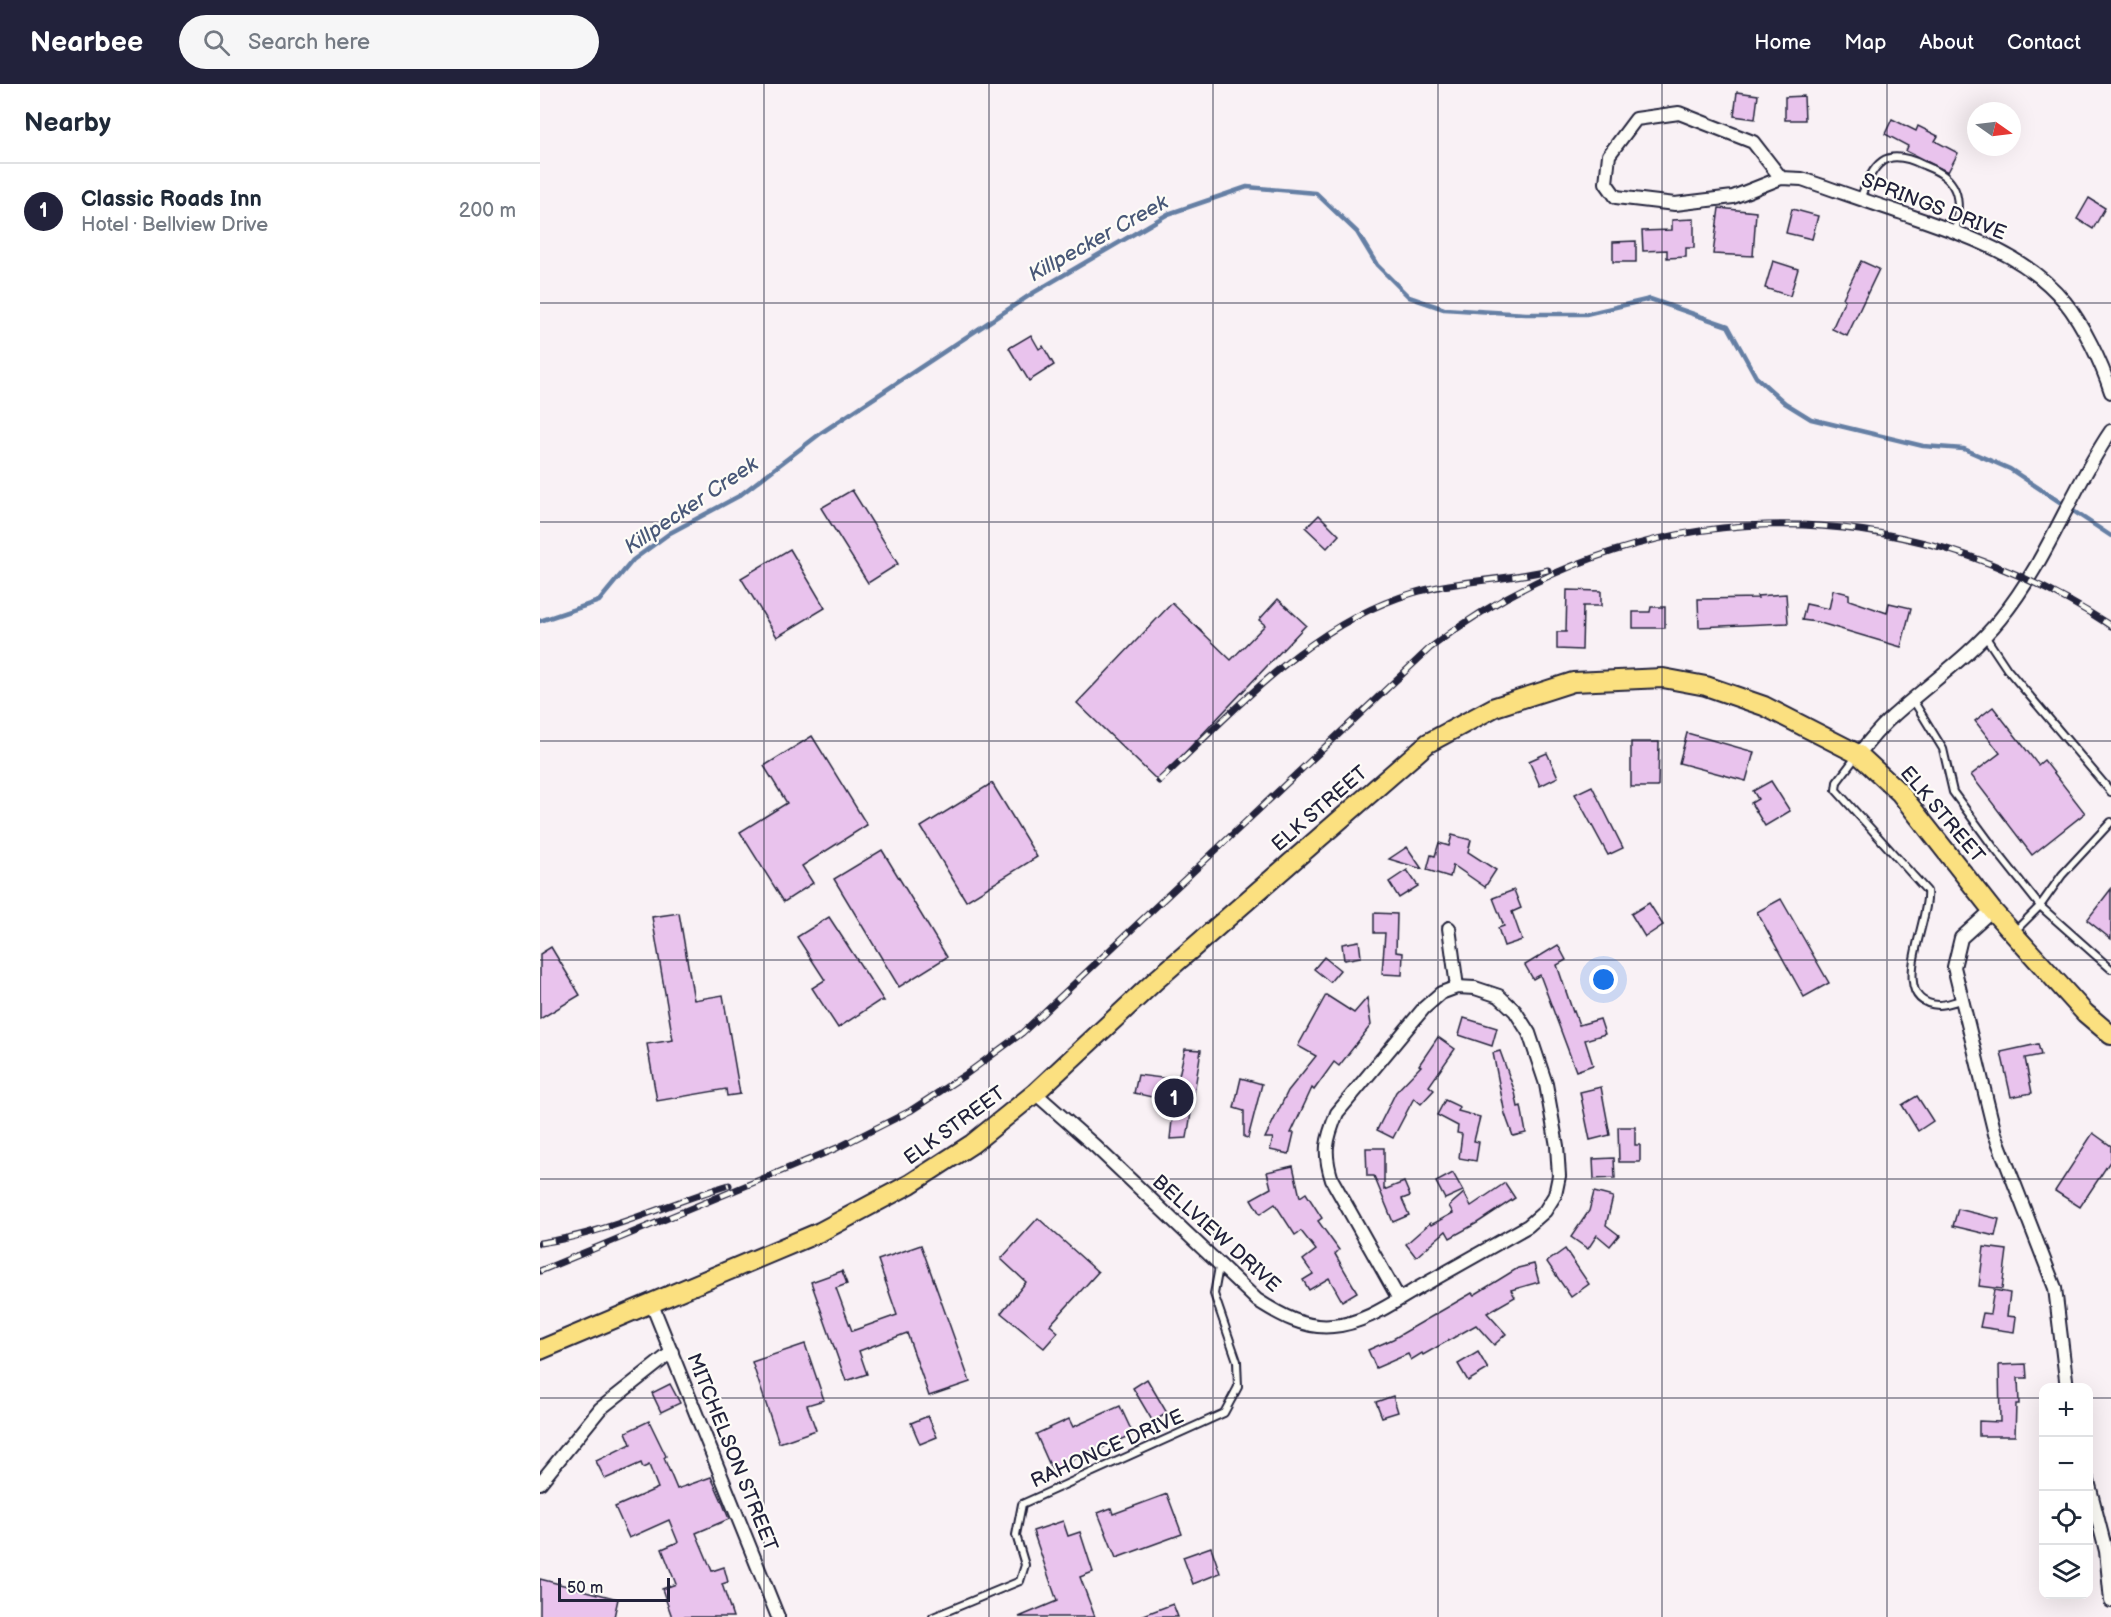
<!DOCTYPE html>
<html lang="en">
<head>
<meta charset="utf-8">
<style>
	body { margin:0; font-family:"Balsamiq Sans",sans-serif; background:#f6f6f7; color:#1f2937 }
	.controls { position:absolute; right:18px; bottom:18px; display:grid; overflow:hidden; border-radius:12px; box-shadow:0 6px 24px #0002 }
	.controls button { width:54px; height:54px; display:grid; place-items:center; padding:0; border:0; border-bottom:2px solid #e0e1e3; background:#fff; color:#1f2937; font:30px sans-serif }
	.compass { position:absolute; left:1427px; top:18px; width:54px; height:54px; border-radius:50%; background:#fff; box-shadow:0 6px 24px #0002; rotate:104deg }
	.scale { position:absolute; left:18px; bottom:15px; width:112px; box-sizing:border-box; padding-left:6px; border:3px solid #22223b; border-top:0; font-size:16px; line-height:21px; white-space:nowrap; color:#22223b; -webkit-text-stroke:4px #fdfcf7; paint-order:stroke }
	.you { position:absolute; left:1064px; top:896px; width:21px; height:21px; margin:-15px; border:4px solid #fff; border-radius:50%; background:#1a73e8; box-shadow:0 0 0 9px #1a73e833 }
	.badge { display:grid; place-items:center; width:39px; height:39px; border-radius:50%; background:#22223b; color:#fff; font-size:20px; font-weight:700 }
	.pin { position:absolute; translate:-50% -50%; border:3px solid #fff; box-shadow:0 2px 6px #0006 }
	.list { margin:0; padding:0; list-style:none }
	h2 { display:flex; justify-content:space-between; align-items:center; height:78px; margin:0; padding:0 24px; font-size:26px }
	h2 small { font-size:20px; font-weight:400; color:#747a83 }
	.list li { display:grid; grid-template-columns:39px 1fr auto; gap:18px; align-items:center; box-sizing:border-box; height:96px; padding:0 24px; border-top:2px solid #e0e1e3 }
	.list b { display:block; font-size:22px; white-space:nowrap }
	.list p { margin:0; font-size:20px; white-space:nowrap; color:#747a83 }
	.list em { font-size:20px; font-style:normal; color:#747a83 }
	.icon { flex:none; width:33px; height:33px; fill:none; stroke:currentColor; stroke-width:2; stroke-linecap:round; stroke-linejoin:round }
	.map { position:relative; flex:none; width:1571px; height:1533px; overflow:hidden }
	header { display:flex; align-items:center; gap:36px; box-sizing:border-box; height:84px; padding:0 30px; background:#22223b; color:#fff }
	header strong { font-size:28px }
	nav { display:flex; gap:33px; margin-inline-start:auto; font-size:21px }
	.search { width:420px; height:54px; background:#f6f6f7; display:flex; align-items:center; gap:15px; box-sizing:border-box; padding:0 21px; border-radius:33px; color:#747a83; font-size:22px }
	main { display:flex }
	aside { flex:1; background:#fff }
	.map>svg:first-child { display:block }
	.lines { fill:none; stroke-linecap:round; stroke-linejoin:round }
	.stream { stroke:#657fa4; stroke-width:4.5 }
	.building { fill:#e9c3ed; stroke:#22223b; stroke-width:1.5 }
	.service-casing { stroke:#22223b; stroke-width:10 }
	.minor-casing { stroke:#22223b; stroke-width:16 }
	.primary-casing { stroke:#22223b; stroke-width:22 }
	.service { stroke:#fdfcf7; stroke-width:6 }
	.minor { stroke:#fdfcf7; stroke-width:12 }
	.primary { stroke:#fbe080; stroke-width:18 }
	.rail-casing { stroke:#22223b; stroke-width:7 }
	.rail { stroke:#fdfcf7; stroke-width:4.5; stroke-dasharray:14; stroke-linecap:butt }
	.grid { fill:none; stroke:#22223b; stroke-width:1.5; stroke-opacity:0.55 }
	.labels { text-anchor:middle; stroke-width:4.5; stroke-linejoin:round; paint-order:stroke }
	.street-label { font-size:20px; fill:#22223b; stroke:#fdfcf7 }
	.water-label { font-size:21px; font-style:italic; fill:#495878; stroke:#fdfcf7 }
</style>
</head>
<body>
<header>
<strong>Nearbee</strong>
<div class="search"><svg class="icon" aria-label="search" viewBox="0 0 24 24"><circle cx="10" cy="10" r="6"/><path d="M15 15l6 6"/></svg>Search here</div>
<nav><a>Home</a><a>Map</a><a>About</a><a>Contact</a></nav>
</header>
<main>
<aside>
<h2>Nearby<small></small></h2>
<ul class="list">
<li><span class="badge">1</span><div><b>Classic Roads Inn</b><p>Hotel · Bellview Drive</p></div><em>200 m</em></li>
</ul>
</aside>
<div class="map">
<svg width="1571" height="1533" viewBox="0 0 1571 1533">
	<rect width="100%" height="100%" fill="#f9f1f5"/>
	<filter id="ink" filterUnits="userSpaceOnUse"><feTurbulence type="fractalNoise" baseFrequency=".0167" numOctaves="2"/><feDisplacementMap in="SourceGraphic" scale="12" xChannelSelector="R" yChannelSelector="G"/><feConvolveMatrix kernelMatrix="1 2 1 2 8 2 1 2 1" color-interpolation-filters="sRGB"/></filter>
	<g filter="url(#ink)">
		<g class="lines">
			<!-- stream -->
			<polyline class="stream" points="0,537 59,517 93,476 130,449 199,412 281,349 493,209 628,130 707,103 776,109 817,148 837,181 869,213 904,225 986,230 1046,230 1110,215 1188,242 1216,293 1245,319 1271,335 1383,362 1424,365 1470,385 1571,452"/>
		</g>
		<!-- building -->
		<g class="building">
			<polygon points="1197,8 1218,11 1215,35 1194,32"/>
			<polygon points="1264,12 1265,36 1245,36 1245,13"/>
			<polygon points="1352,35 1376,47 1378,42 1398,52 1395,57 1418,69 1408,88 1366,67 1368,62 1345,50"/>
			<polygon points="1549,114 1565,124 1553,145 1537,135"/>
			<polygon points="1179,124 1216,128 1213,172 1173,170"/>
			<polygon points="1252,125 1278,132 1272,155 1246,149"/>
			<polygon points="1154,135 1154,164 1146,164 1146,173 1127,174 1127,166 1103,167 1102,147 1132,146 1132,136"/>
			<polygon points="1096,157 1096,178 1073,178 1073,158"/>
			<polygon points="1233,177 1258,185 1250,212 1225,204"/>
			<polygon points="1321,177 1339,185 1307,252 1292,245 1305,216 1303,214"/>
			<polygon points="491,251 499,265 503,262 514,281 489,297 469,264"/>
			<polygon points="312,406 358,480 328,499 281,424"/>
			<polygon points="779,431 799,451 787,464 766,444"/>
			<polygon points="250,465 285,524 237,553 201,494"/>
			<polygon points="1027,506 1061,507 1061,522 1043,522 1042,566 1017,565 1017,548 1026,548"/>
			<polygon points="1293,506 1309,510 1309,516 1347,529 1349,519 1371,524 1361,563 1277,538 1262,536 1266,520 1289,525"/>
			<polygon points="1246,510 1248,539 1159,543 1158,515 1218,514 1217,512"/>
			<polygon points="738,515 766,541 618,697 537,619 632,519 691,576 725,541 719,536"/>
			<polygon points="1111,523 1125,523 1125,544 1093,544 1093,528 1110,528"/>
			<polygon points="1453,623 1498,681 1504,676 1545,729 1492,771 1431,691 1460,669 1435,637"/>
			<polygon points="1147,649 1214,668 1206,697 1139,679"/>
			<polygon points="272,652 327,741 262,782 273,799 244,818 200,748 247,719 224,682"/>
			<polygon points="1091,658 1119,658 1118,703 1091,703"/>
			<polygon points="1007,669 1018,693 1000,702 989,677"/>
			<polygon points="1231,697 1250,727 1225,742 1211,719 1218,715 1213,707"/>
			<polygon points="452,699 497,773 426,817 381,743"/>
			<polygon points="1052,702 1083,764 1068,771 1035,710"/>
			<polygon points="912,751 931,756 928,768 956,786 945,803 913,781 910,793 887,786 891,771 895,772 899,759 909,762"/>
			<polygon points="867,763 882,785 849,775"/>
			<polygon points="342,766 407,873 359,903 294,795"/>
			<polygon points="867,786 878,802 859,814 849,798"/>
			<polygon points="1571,805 1571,855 1547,836"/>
			<polygon points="974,806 981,824 972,828 982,856 964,862 958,844 964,842 953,814"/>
			<polygon points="1241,815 1289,899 1264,913 1217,828"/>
			<polygon points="1109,819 1123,841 1105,853 1091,830"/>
			<polygon points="139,829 154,916 183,911 200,1010 187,1012 186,1005 117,1017 107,960 133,956 112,833"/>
			<polygon points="834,829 857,830 856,868 863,869 862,891 842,890 845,849 834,849"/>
			<polygon points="289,833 344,917 339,917 298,944 272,904 285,896 257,853"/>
			<polygon points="819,857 821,873 804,876 802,860"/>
			<polygon points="1018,861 1026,876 1017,881 1033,928 1034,927 1039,941 1060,935 1065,950 1045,956 1053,981 1036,987 1000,891 993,895 985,881"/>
			<polygon points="11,863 40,911 0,935 0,870"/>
			<polygon points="784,873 800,886 790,898 774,885"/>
			<polygon points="786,911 814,929 827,914 831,941 799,982 794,978 774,1006 772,1004 751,1049 754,1049 749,1070 730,1066 733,1054 725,1054 748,1007 776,972 758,962"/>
			<polygon points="924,934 957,944 952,962 919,951"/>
			<polygon points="898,953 915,965 889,1002 894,1006 881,1020 874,1014 853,1054 837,1046 856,1008 881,982 879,981"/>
			<polygon points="1498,960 1501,971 1485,974 1492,1009 1471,1013 1461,968"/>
			<polygon points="645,965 661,966 647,1054 630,1055 634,1018 594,1009 598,991 638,996"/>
			<polygon points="960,967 975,1008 978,1023 981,1022 986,1049 973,1052 965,1030 953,969"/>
			<polygon points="701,994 722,1000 708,1054 704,1053 704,1027 694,1024"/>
			<polygon points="1061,1003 1070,1051 1050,1056 1040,1008"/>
			<polygon points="1377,1012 1393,1037 1378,1047 1362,1021"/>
			<polygon points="905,1016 920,1023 918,1027 940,1033 934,1057 939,1058 936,1077 919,1074 922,1050 917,1049 918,1042 897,1031"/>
			<polygon points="1078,1043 1095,1043 1095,1061 1100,1061 1100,1078 1079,1078"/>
			<polygon points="1553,1049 1571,1062 1571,1076 1540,1123 1515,1107"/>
			<polygon points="826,1064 844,1064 844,1106 864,1098 870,1112 862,1115 869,1131 853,1138 834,1092 827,1092"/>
			<polygon points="1074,1074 1075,1094 1054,1095 1053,1075"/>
			<polygon points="753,1082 760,1113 766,1109 782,1134 778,1137 799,1166 795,1170 817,1208 802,1217 789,1194 769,1206 763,1196 773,1190 763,1176 776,1166 761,1147 755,1151 735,1120 720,1130 711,1115 731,1104 727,1088"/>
			<polygon points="913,1089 923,1107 905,1115 896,1098"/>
			<polygon points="965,1099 975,1114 937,1139 910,1154 906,1147 876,1173 866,1160 890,1139 891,1141 913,1129 909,1122 924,1109 931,1122"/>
			<polygon points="1054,1108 1073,1113 1066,1141 1079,1151 1070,1162 1057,1151 1048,1165 1031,1153 1049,1127"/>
			<polygon points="1418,1125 1459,1135 1455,1152 1413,1142"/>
			<polygon points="498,1134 558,1188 510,1241 518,1248 504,1264 461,1229 486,1198 461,1175"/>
			<polygon points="381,1161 430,1298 389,1312 367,1249 319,1267 327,1290 306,1297 271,1198 302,1187 307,1200 296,1204 312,1247 357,1231 338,1176"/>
			<polygon points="1444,1163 1467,1166 1462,1205 1439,1202"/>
			<polygon points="1025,1165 1049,1200 1031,1213 1007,1178"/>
			<polygon points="994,1180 999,1198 971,1206 975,1213 947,1229 966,1250 954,1261 936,1241 883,1271 882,1269 871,1276 868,1270 836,1284 828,1266 853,1255 932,1209 934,1211 978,1184"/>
			<polygon points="1454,1206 1470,1209 1467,1232 1476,1233 1474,1248 1440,1243 1443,1229 1450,1230"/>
			<polygon points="265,1260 284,1316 267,1321 276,1346 239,1359 212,1278"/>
			<polygon points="938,1268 948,1285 928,1297 918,1280"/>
			<polygon points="1486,1280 1487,1294 1478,1294 1479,1320 1476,1320 1475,1352 1439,1352 1439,1337 1460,1338 1459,1281"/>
			<polygon points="607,1295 627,1329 613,1338 593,1304"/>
			<polygon points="130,1300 140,1319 121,1328 112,1309"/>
			<polygon points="853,1312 858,1328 842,1333 836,1318"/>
			<polygon points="580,1322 593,1350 562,1364 561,1362 512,1386 496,1350 529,1335 533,1343"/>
			<polygon points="388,1332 397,1353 380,1360 371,1339"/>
			<polygon points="109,1337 126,1372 124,1374 137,1405 171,1393 181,1415 189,1435 156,1449 172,1487 184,1483 188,1498 182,1500 193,1533 132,1533 122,1505 136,1500 122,1465 138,1458 129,1436 89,1454 75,1423 118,1404 109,1381 103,1384 101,1379 65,1395 56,1377 91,1360 86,1348"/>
			<polygon points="627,1410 642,1450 576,1474 558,1429 571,1424 573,1430"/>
			<polygon points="523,1437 528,1452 540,1448 553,1488 540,1493 555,1533 479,1533 517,1517 493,1447"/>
			<polygon points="671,1463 680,1489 653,1500 643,1473"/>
			<polygon points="0,1495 78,1515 74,1533 0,1533"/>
			<polygon points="633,1520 638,1533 601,1533 601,1532"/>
		</g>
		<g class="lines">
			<!-- service casing -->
			<g class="service-casing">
				<g id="service">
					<path d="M1320,115C1334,79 1344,62 1383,81C1395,86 1406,90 1413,102C1421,116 1417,132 1416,147"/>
					<polyline points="1445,552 1467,585 1571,708"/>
					<polyline points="1373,616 1403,665 1413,708 1454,764 1500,822 1571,885"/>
					<path d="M1316,673L1297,698L1296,706L1387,807C1391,835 1345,919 1399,921C1407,921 1415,917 1422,916"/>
					<polyline points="1474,848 1500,822 1522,791 1571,738"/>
					<polyline points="393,1533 480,1497 485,1481 476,1451 482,1420 684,1329 698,1303 697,1277 674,1210 679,1183"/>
				</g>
			</g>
			<!-- minor casing -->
			<g class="minor-casing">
				<g id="minor">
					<path d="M1241,94L1213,58L1139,29L1096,35L1069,71L1066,99L1076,113L1135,120L1193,113L1241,94L1262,95C1295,106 1328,118 1362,129C1420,149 1485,169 1525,218C1543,240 1562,280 1571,308"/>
					<path d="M1318,670C1329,658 1339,644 1352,633C1388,600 1429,573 1460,535C1507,478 1530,407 1571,347"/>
					<polyline points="1452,826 1421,854 1414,883 1455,1050 1515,1204 1527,1304"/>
					<polyline points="909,844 917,903"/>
					<path d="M495,1009L555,1062L717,1216C740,1231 765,1245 793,1242C824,1240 854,1218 880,1203C916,1183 952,1162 988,1142L1005,1127L1015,1111L1019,1092L1017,1062L1006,1000L989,949L975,927L959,912L935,904L917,903L901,909L884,924L797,1029C786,1056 783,1068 792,1096L859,1215"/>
					<polyline points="111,1218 238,1533"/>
					<polyline points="1548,1397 1566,1467 1571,1517"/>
					<polyline points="0,1399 60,1325 132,1268"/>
				</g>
			</g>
			<!-- primary casing -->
			<g class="primary-casing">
				<polyline id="primary" points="0,1266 280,1148 370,1100 432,1060 495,1009 615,897 888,659 955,623 1033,598 1123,594 1166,602 1224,622 1318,670 1360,709 1452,826 1545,929 1571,951"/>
			</g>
			<!-- service -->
			<use href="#service" class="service"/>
			<!-- minor -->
			<use href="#minor" class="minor"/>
			<!-- primary -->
			<use href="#primary" class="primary"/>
			<!-- rail casing -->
			<g class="rail-casing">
				<g id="rail">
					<path d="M619,697C696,626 769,540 873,509C917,496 963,497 1008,486"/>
					<path d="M0,1159C66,1150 126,1120 189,1101"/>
					<path d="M0,1187L297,1064L370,1027L425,991L482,949L890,564C1096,406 1355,401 1571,542"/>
				</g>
			</g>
			<!-- rail -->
			<use href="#rail" class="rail"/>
		</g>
	</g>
	<!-- grid -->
	<path class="grid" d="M224,0V1533M449,0V1533M673,0V1533M898,0V1533M1122,0V1533M1347,0V1533M0,219H1571M0,438H1571M0,657H1571M0,876H1571M0,1095H1571M0,1314H1504M1548,1314H1571"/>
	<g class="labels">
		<!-- street labels -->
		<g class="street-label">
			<text transform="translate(1394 122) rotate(21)" y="7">SPRINGS DRIVE</text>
			<text transform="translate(779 724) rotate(-41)" y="7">ELK STREET</text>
			<text transform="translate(1403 730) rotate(50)" y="7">ELK STREET</text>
			<text transform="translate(414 1041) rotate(-36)" y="7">ELK STREET</text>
			<text transform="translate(677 1149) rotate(42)" y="7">BELLVIEW DRIVE</text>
			<text transform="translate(567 1364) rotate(-24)" y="7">RAHONCE DRIVE</text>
			<text transform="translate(193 1368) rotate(68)" y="7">MITCHELSON STREET</text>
		</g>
		<!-- water labels -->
		<g class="water-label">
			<text transform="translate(558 154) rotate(-29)" y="7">Killpecker Creek</text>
			<text transform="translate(151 421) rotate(-34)" y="7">Killpecker Creek</text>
		</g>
	</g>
</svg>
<div class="controls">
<button>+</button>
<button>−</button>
<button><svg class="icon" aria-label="locate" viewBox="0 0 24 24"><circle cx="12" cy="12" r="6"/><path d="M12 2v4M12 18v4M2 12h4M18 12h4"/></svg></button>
<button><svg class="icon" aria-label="layers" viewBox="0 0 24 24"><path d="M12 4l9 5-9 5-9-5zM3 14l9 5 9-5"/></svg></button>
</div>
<svg class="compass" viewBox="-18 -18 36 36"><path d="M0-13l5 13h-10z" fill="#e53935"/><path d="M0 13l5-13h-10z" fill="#747a83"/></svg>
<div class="scale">50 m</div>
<div class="you"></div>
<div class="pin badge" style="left:634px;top:1014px">1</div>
</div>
</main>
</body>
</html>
